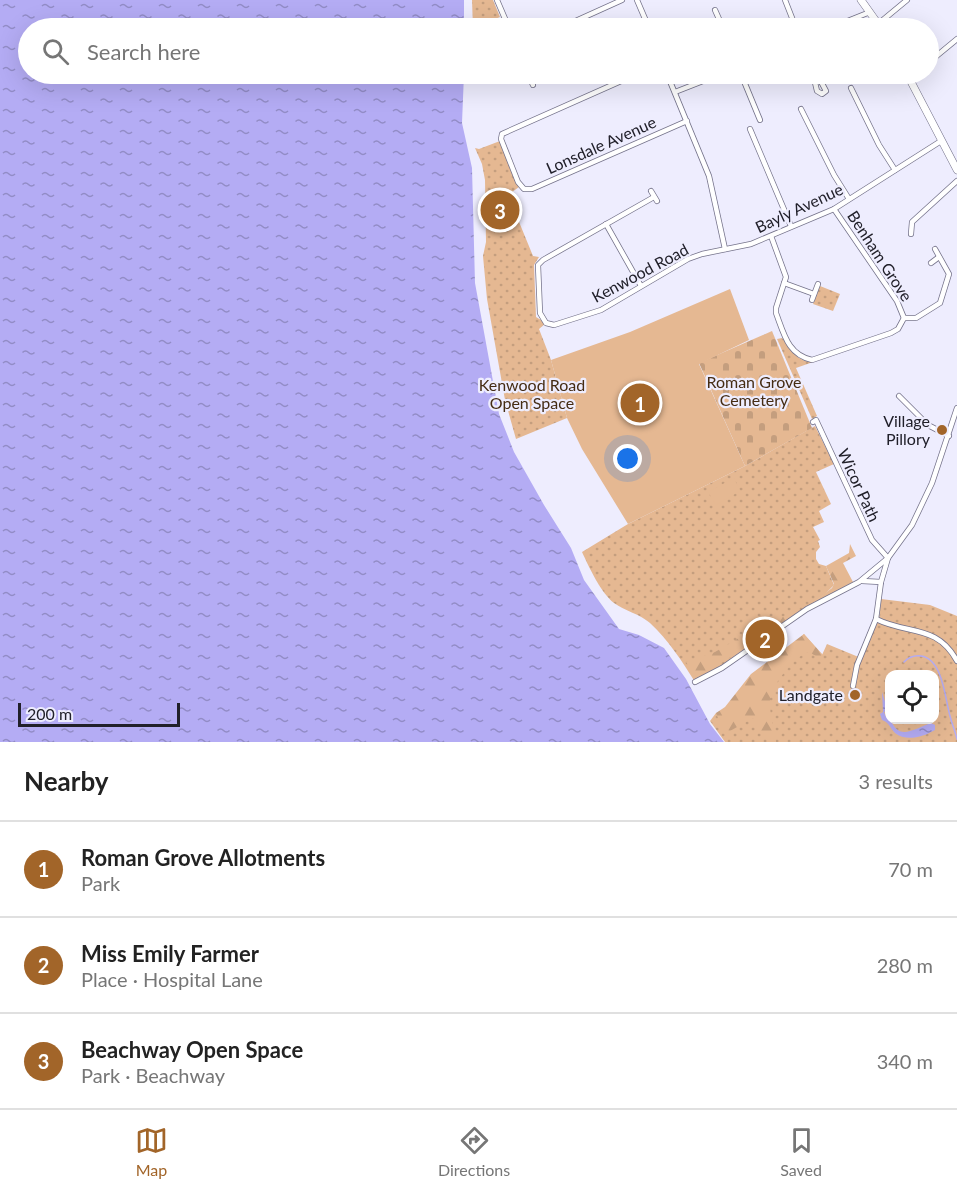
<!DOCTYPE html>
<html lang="en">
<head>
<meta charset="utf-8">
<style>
	body { margin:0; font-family:Lato,sans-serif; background:#f2f2f2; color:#222 }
	.controls { position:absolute; right:18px; bottom:18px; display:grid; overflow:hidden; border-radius:12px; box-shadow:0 6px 24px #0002 }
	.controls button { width:54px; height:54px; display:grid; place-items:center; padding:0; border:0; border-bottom:2px solid #e0e0e0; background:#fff; color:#222; font:30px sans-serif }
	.scale { position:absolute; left:18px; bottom:15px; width:162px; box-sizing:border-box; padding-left:6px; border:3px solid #21202a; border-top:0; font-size:16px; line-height:21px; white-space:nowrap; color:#21202a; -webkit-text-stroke:4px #eeedfe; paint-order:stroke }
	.you { position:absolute; left:628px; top:459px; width:21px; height:21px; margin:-15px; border:4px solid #fff; border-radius:50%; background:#1a73e8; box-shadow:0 0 0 9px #1a73e833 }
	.badge { display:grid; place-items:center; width:39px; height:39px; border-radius:50%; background:#a26529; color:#fff; font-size:20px; font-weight:700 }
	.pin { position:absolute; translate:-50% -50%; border:3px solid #fff; box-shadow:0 2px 6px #0006 }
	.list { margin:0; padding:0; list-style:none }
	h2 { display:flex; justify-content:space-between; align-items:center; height:78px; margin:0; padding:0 24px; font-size:26px }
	h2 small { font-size:20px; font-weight:400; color:#767676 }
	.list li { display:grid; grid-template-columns:39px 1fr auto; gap:18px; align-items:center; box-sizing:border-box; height:96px; padding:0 24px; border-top:2px solid #e0e0e0 }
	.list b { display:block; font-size:22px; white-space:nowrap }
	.list p { margin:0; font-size:20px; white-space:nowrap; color:#767676 }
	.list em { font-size:20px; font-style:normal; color:#767676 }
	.icon { flex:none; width:33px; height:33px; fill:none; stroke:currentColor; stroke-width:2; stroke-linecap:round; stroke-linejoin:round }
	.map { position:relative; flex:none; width:957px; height:742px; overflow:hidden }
	.search { position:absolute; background:#fff; box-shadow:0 6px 24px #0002; left:18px; right:18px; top:18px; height:66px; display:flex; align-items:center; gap:15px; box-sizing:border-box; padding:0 21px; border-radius:33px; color:#767676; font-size:22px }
	.sheet { height:366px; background:#fff }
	nav { display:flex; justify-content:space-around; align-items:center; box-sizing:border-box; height:84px; border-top:2px solid #e0e0e0; background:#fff; font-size:16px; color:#767676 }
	nav a { display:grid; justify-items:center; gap:3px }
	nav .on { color:#a26529 }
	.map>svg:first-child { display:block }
	.grass { fill:url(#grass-dots); fill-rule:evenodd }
	.forest { fill:url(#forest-firs) }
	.cemetery { fill:url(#cemetery-stones) }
	.garden { fill:#e5b892 }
	.water { fill:url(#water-ripples) }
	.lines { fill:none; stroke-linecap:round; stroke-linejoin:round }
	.stream { stroke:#b4acf4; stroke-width:1.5 }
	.street-casing { stroke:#75738b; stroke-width:6 }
	.secondary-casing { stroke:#75738b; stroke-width:8 }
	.street { stroke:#fff; stroke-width:4.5 }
	.secondary { stroke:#fff; stroke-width:7 }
	.poi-dot { fill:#a26529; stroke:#eeedfe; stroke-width:2 }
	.labels { text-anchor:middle; stroke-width:4.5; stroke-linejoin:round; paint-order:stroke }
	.street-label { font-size:16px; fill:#21202a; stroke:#eeedfe }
	.park-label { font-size:16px; fill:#452c14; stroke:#eeedfe }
	.poi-label { font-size:16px; fill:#21202a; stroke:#eeedfe; text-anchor:end }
</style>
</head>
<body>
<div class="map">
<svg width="957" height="742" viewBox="0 0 957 742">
	<defs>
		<pattern id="grass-dots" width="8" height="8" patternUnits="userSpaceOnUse" patternTransform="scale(1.5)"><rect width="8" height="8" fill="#e5b892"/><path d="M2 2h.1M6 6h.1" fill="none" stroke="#c49e7e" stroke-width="1.8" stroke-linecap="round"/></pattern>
		<pattern id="forest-firs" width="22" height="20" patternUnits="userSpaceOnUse" patternTransform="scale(1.5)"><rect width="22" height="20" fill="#e5b892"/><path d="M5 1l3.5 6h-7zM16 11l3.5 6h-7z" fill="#c49e7e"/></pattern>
		<pattern id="cemetery-stones" width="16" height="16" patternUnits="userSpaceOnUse" patternTransform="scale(1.5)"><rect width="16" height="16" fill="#e5b892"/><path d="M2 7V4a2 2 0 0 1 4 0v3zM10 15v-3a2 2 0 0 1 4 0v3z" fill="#c49e7e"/></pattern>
		<pattern id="water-ripples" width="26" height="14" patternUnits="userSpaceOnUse" patternTransform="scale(1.5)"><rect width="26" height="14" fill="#b4acf4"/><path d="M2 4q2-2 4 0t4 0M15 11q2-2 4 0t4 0" fill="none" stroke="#928cc6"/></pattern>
	</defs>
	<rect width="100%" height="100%" fill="#eeedfe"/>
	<!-- grass -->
	<g class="grass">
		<polygon points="472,0 493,0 500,17 473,28"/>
		<polygon points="500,141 519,187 508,195 533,256 539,257 534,265 536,317 546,323 539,329 551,360 567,418 516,439 505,400 487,299 483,256 486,242 485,180 482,164 475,148 479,149"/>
		<polygon points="820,286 840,294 833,311 813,304"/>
		<path d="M782,338C793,350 795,361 813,362L796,368L817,416L812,419L777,339Z"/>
		<path d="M815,426L834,464L816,472L831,504L819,511L824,522L813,527L820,540L818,541L820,547L816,552V559L819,564L826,566L834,585L825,594L722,668L695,682C682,661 669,641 650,623C640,614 625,611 614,603C601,593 589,567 582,552L628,524L745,466Z"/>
		<path d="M881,599L930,605L957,616V742H725L710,721L716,713L721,712L804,634L822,655L827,644L861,658L871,634L879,620ZM890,674H934V720H890Z"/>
	</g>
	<!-- forest -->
	<g class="forest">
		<polygon points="850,544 856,556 843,563 853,582 807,607 832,588 834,584 826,566 849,553"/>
		<polygon points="798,613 697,679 686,662 715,652 778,615 783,617"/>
		<path d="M804,634L823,655L821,659L809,652C796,654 772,685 770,699C769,712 774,729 776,742H768L753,718L730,731L721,727L716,720L718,718L716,713L725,707L751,674Z"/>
	</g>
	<!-- cemetery -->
	<polygon class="cemetery" points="772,331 812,428 745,466 699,363"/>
	<!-- garden -->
	<g class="garden">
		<polygon points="730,289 749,340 699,364 745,466 628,524 582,449 567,418 551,360 630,332"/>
		<polygon points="734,478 740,491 716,505 708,492"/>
	</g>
	<!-- water -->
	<g class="water">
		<polygon points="0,0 464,0 464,28 28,28 28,74 464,74 462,123 472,168 475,283 499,414 514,452 544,505 571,548 584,580 619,629 639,635 664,648 686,679 710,724 724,742 0,742"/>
		<path d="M882,692L888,711L884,712L886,717L889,716C898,742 911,730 931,723L935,725V730C923,737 906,742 895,733C890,728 889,722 882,720L880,714L883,712Z"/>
	</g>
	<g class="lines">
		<!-- stream -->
		<path class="stream" d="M904,662C909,657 914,655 921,656C943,659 945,699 950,716C952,724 955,731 957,739"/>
		<!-- street casing -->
		<g class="street-casing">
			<g id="street">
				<polyline points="497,0 509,28"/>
				<polyline points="637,0 649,28"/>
				<polyline points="785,0 796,28"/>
				<polyline points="715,10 723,28"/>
				<polyline points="878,24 907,0"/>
				<polyline points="560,28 622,0"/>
				<polyline points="830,28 870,12"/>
				<polyline points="928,63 957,39"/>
				<polyline points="528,74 533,85"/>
				<polyline points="637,74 502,134 501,139 518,182 524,189 532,189 687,121"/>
				<polyline points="667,74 709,176 725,249"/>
				<polyline points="741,74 760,120"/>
				<polyline points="813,74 817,91 822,94 826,91 817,74"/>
				<polyline points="851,88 879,145 895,170"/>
				<polyline points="675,92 721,74"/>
				<polyline points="801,109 834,175 849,199"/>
				<polyline points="750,129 791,226"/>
				<polyline points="651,191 657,201"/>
				<polyline points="654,197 543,260 538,265 540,313 546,323 554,325 601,310 688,259 702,254 751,244 834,209 941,141"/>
				<polyline points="834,209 897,301 904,318"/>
				<polyline points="606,224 641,286"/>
				<polyline points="911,234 912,222 957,181"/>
				<path d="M771,236L786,277L776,308V313C784,334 788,355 812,360L891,333L898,329L904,318"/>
				<polyline points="931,263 939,257"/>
				<polyline points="784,283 814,294"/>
				<polyline points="812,300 818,284"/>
				<polyline points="904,318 916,318 940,303 949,274 935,249"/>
				<polyline points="899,396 928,425 949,436"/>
				<polyline points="862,581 881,582"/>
				<path d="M876,619C908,635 937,624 957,661"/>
				<polyline points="695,682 722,668 807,609 859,582 888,558 872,540 816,420 813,422"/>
				<polyline points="853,686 857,665 876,619 881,582 888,558 912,525 932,483 957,408"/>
			</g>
		</g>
		<!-- secondary casing -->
		<g class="secondary-casing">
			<g id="secondary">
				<polyline points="861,0 881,28"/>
				<polyline points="907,74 957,170"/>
			</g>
		</g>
		<!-- street -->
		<use href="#street" class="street"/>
		<!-- secondary -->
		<use href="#secondary" class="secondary"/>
	</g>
	<!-- markers -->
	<g class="poi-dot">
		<circle cx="942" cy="430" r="6"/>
		<circle cx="855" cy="695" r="6"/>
	</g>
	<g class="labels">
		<!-- street labels -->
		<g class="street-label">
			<text transform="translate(601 145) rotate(-24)" y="6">Lonsdale Avenue</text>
			<text transform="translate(799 208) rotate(-25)" y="6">Bayly Avenue</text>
			<text transform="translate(880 256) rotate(57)" y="6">Benham Grove</text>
			<text transform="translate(640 273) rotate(-28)" y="6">Kenwood Road</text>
			<text transform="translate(859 485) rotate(65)" y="6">Wicor Path</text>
		</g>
		<!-- park labels -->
		<g class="park-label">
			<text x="754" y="388">Roman Grove<tspan x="754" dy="18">Cemetery</tspan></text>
			<text x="532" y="391">Kenwood Road<tspan x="532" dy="18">Open Space</tspan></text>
		</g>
		<!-- poi labels -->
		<g class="poi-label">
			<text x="930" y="427">Village<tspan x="930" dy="18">Pillory</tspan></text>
			<text x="843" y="701">Landgate</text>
		</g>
	</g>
</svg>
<div class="controls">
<button><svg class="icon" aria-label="locate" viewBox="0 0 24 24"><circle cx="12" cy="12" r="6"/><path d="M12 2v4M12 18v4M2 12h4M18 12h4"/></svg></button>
</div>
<div class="scale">200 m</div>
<div class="you"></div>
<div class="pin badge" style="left:640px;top:403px">1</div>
<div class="pin badge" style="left:765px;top:639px">2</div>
<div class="pin badge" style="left:500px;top:210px">3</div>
<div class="search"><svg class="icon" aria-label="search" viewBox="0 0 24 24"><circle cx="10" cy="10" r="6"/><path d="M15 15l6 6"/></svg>Search here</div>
</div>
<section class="sheet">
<h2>Nearby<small>3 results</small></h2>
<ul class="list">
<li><span class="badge">1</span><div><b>Roman Grove Allotments</b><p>Park</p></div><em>70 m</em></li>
<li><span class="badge">2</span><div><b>Miss Emily Farmer</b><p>Place · Hospital Lane</p></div><em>280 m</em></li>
<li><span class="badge">3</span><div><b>Beachway Open Space</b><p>Park · Beachway</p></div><em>340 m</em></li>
</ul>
</section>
<nav>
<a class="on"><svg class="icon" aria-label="map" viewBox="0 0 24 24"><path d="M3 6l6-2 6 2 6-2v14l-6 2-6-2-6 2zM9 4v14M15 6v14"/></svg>Map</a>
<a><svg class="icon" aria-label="directions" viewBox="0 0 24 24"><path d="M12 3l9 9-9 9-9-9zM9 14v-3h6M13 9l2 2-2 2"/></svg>Directions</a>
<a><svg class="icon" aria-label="saved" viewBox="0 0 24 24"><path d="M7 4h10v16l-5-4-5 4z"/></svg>Saved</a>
</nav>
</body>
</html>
